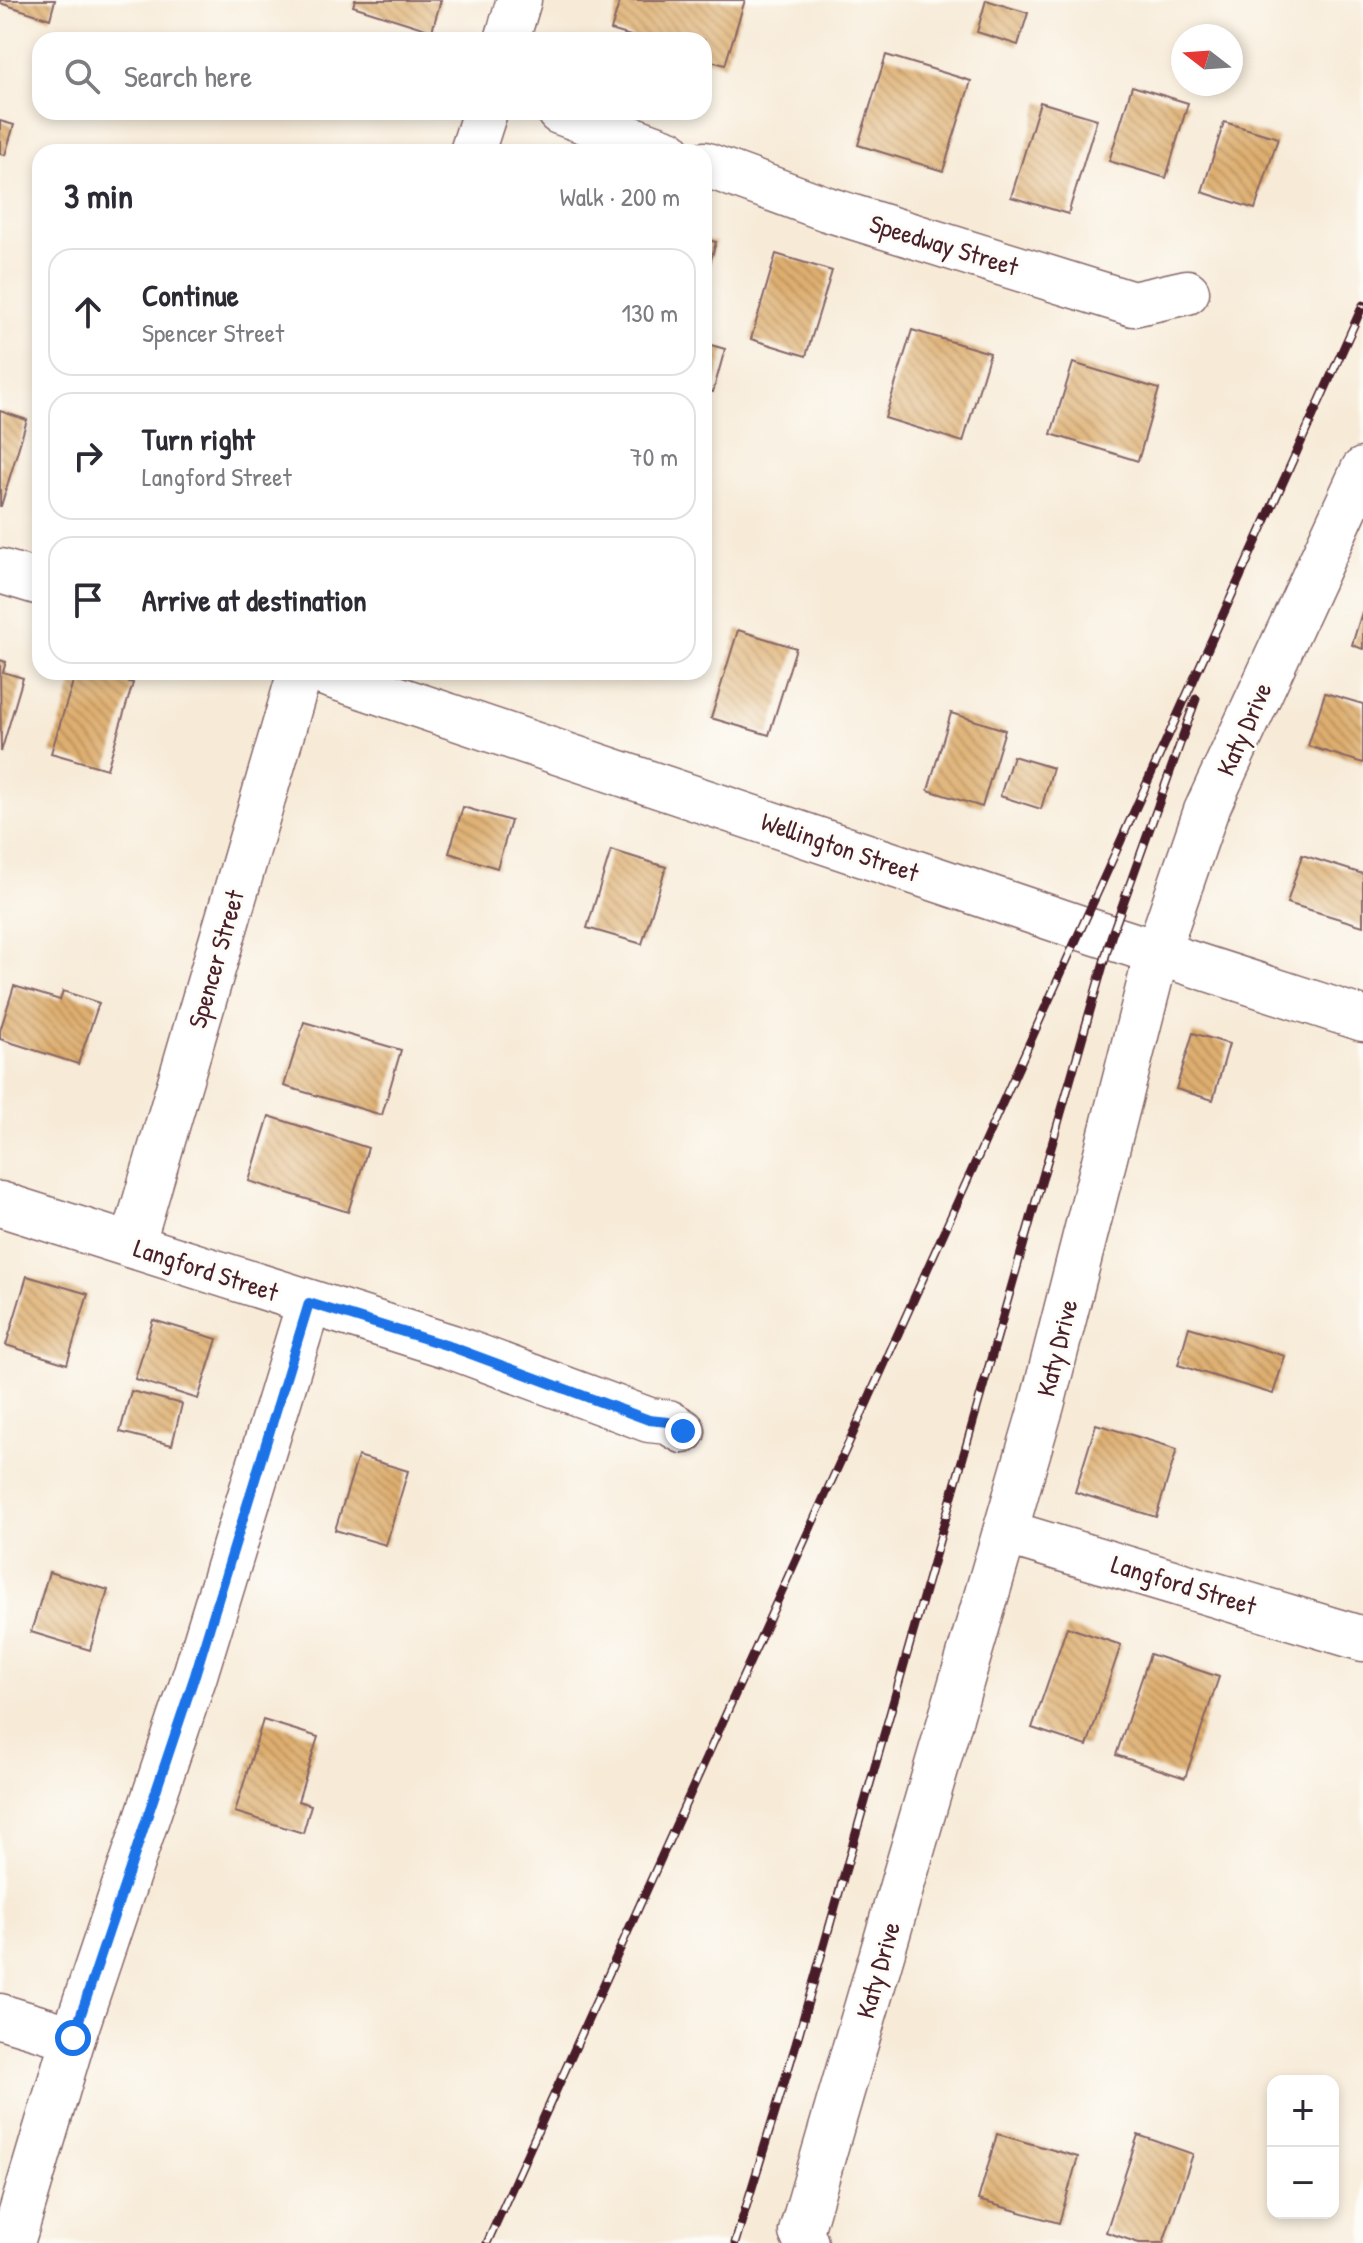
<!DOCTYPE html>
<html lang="en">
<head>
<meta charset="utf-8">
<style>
	body { margin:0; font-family:"Patrick Hand",sans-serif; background:#f7f7f7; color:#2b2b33 }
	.controls { position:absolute; right:24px; bottom:24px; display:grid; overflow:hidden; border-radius:16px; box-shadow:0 4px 12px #0003 }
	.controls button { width:72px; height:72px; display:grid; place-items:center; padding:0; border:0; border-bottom:2px solid #e1e1e2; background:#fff; color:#2b2b33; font:40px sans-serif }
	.compass { position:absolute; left:1171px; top:24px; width:72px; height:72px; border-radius:50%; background:#fff; box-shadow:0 4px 12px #0003; rotate:287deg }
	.stop { position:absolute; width:24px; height:24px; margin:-18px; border:6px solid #1a73e8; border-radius:50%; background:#fff }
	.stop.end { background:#1a73e8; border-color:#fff; box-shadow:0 2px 8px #0008 }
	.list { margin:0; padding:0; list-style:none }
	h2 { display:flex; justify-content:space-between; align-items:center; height:104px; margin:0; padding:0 32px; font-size:34px }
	h2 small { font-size:26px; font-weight:400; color:#7c7c81 }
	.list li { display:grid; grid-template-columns:52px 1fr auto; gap:24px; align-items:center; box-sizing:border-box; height:128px; margin:0 16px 16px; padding:0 16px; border:2px solid #e1e1e2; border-radius:24px }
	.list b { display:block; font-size:30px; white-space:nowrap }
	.list p { margin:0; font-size:26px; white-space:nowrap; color:#7c7c81 }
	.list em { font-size:26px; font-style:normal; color:#7c7c81 }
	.icon { flex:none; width:44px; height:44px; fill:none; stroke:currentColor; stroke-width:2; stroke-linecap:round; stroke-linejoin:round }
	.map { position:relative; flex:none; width:1363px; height:2243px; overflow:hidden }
	.search { position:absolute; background:#fff; box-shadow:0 4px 12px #0003; left:32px; top:32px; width:680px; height:88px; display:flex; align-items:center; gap:20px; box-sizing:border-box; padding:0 28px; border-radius:24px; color:#7c7c81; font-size:30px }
	.panel { position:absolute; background:#fff; box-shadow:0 4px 12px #0003; left:32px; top:144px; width:680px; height:536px; border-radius:24px }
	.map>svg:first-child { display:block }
	.building { fill:url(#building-back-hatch) }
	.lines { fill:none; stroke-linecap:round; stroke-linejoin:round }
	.minor-casing { stroke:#876668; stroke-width:47 }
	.minor { stroke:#fff; stroke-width:44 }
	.rail-casing { stroke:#4a1f2b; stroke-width:9 }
	.rail { stroke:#fdfcf7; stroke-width:6; stroke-dasharray:18; stroke-linecap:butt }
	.route { stroke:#1a73e8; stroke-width:10 }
	.labels { text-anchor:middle; stroke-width:6; stroke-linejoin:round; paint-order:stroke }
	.street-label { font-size:26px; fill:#4a1f2b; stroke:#fdfcf7 }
</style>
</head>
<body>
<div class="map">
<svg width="1363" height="2243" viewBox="0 0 1363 2243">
	<defs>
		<pattern id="building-back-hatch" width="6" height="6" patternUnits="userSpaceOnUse" patternTransform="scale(2)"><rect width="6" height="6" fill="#deaf6f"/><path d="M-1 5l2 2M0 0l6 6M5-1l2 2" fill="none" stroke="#b68e5b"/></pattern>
	</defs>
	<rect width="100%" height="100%" fill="#fdfcf7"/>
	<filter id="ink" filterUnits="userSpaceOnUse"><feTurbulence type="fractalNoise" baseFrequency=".0125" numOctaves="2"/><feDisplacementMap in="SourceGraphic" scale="16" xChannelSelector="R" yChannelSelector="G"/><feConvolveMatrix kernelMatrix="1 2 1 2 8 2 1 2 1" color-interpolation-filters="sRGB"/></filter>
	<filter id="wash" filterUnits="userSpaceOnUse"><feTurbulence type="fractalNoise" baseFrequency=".006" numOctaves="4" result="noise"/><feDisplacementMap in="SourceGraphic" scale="32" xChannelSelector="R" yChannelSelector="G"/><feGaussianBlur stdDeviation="1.8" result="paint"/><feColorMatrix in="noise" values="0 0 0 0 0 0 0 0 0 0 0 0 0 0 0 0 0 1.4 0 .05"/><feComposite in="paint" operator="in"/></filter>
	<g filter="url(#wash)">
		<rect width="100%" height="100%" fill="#f7ebd8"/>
		<g id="blocks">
			<!-- building -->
			<g class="building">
				<polygon points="0,0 55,0 50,19 0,3"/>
				<polygon points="355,0 441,0 432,31 353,6"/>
				<polygon points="620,0 745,0 725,65 704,59 704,40 644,40 611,30"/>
				<polygon points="986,0 1028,13 1018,45 977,32"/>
				<polygon points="886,55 971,81 943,171 858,145"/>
				<polygon points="1132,86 1188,103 1166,178 1109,161"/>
				<polygon points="1040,102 1097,119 1068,214 1011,197"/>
				<polygon points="0,121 14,125 5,155 0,154"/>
				<polygon points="1224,122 1278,138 1255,209 1202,192"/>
				<polygon points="704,239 716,242 705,281 704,281"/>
				<polygon points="776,254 832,271 806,356 751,339"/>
				<polygon points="912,330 990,353 963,442 885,418"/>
				<polygon points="704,343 725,349 713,392 704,390"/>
				<polygon points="1073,363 1159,389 1138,461 1051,434"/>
				<polygon points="0,411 27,420 1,506 0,506"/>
				<polygon points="1362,612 1363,612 1363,649 1352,645"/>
				<polygon points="738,630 796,648 769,735 711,718"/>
				<polygon points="0,660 6,662 3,672 23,678 1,752"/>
				<polygon points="76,672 96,672 133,683 107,769 51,753"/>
				<polygon points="1325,693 1363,704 1363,763 1308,746"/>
				<polygon points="951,713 1005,730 982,807 928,790"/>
				<polygon points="1013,756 1053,768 1041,809 1000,796"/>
				<polygon points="463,807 511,821 497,868 449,853"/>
				<polygon points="611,850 666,867 642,944 587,928"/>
				<polygon points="1302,855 1363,874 1363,926 1287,903"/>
				<polygon points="14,986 60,1000 63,991 99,1003 78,1064 0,1039 0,1031"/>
				<polygon points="304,1022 401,1050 382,1115 284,1086"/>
				<polygon points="1193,1033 1229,1044 1213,1100 1176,1089"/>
				<polygon points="269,1116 368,1148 348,1212 249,1181"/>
				<polygon points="27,1276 88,1294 67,1364 6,1345"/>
				<polygon points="153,1320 217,1339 198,1399 135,1379"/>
				<polygon points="1189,1327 1285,1356 1273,1394 1178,1365"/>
				<polygon points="131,1391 182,1404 172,1445 120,1432"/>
				<polygon points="1096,1424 1177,1449 1156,1517 1075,1492"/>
				<polygon points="358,1456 408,1471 386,1545 335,1530"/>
				<polygon points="49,1572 108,1590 90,1650 31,1632"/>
				<polygon points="1067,1627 1121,1645 1087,1746 1032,1728"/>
				<polygon points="1150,1654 1219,1677 1185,1778 1116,1755"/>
				<polygon points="263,1720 318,1737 298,1801 311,1805 303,1833 235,1812"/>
				<polygon points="997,2134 1078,2157 1059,2223 978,2200"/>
				<polygon points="1138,2135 1193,2154 1163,2243 1139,2243 1106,2232"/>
			</g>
		</g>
	</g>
	<g filter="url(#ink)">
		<use href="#blocks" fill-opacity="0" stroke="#876668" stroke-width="2"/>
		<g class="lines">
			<!-- minor casing -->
			<g class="minor-casing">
				<g id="minor">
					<polyline points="507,40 519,0"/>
					<polyline points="559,112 669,152"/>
					<polyline points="472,152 485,112"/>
					<polyline points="704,164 827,209 1133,304 1187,292"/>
					<polyline points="0,571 40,583"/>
					<polyline points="319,672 1081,928 1363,1019"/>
					<polyline points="0,1204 452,1347 649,1420 668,1422 683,1431"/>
					<polyline points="132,1246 300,672"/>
					<polyline points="1005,1532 1363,1639"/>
					<polyline points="0,2016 73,2038"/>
					<polyline points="12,2243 73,2038 195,1675 309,1303"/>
					<polyline points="806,2243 801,2232 1042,1405 1157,953 1206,811 1363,470"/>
				</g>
			</g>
			<!-- minor -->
			<use href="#minor" class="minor"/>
			<!-- rail casing -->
			<g class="rail-casing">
				<g id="rail">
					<polyline points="487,2243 1363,305"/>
					<polyline points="735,2243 796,2044 1111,937 1196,699"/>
				</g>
			</g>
			<!-- rail -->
			<use href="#rail" class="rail"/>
		</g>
	</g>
	<g class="lines" filter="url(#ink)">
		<!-- route -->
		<polyline class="route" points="73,2038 195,1675 309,1303 452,1347 649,1420 668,1422 683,1431"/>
	</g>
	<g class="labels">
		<!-- street labels -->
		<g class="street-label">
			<text transform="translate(944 245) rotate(17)" y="9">Speedway Street</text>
			<text transform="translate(1244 729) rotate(-66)" y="9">Katy Drive</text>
			<text transform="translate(840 847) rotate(19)" y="9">Wellington Street</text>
			<text transform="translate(216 959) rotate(-74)" y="9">Spencer Street</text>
			<text transform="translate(206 1270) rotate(18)" y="9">Langford Street</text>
			<text transform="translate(1057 1348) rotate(-76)" y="9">Katy Drive</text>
			<text transform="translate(1184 1585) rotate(17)" y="9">Langford Street</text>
			<text transform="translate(878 1970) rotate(-74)" y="9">Katy Drive</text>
		</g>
	</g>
</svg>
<div class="controls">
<button>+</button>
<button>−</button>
</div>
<svg class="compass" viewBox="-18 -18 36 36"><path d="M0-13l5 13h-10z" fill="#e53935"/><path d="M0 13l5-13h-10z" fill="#7c7c81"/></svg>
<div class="stop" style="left:73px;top:2038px"></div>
<div class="stop end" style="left:683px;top:1431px"></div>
<div class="search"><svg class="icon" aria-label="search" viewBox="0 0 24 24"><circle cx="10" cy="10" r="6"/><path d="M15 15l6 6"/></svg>Search here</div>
<section class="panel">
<h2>3 min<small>Walk · 200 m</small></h2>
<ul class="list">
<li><svg class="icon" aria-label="ahead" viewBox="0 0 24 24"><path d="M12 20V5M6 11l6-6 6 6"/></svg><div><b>Continue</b><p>Spencer Street</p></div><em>130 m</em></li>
<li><svg class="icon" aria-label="right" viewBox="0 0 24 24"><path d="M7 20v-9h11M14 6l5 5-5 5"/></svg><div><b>Turn right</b><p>Langford Street</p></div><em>70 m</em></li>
<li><svg class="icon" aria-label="arrive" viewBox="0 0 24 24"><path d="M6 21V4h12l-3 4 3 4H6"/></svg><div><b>Arrive at destination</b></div></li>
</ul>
</section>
</div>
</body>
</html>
